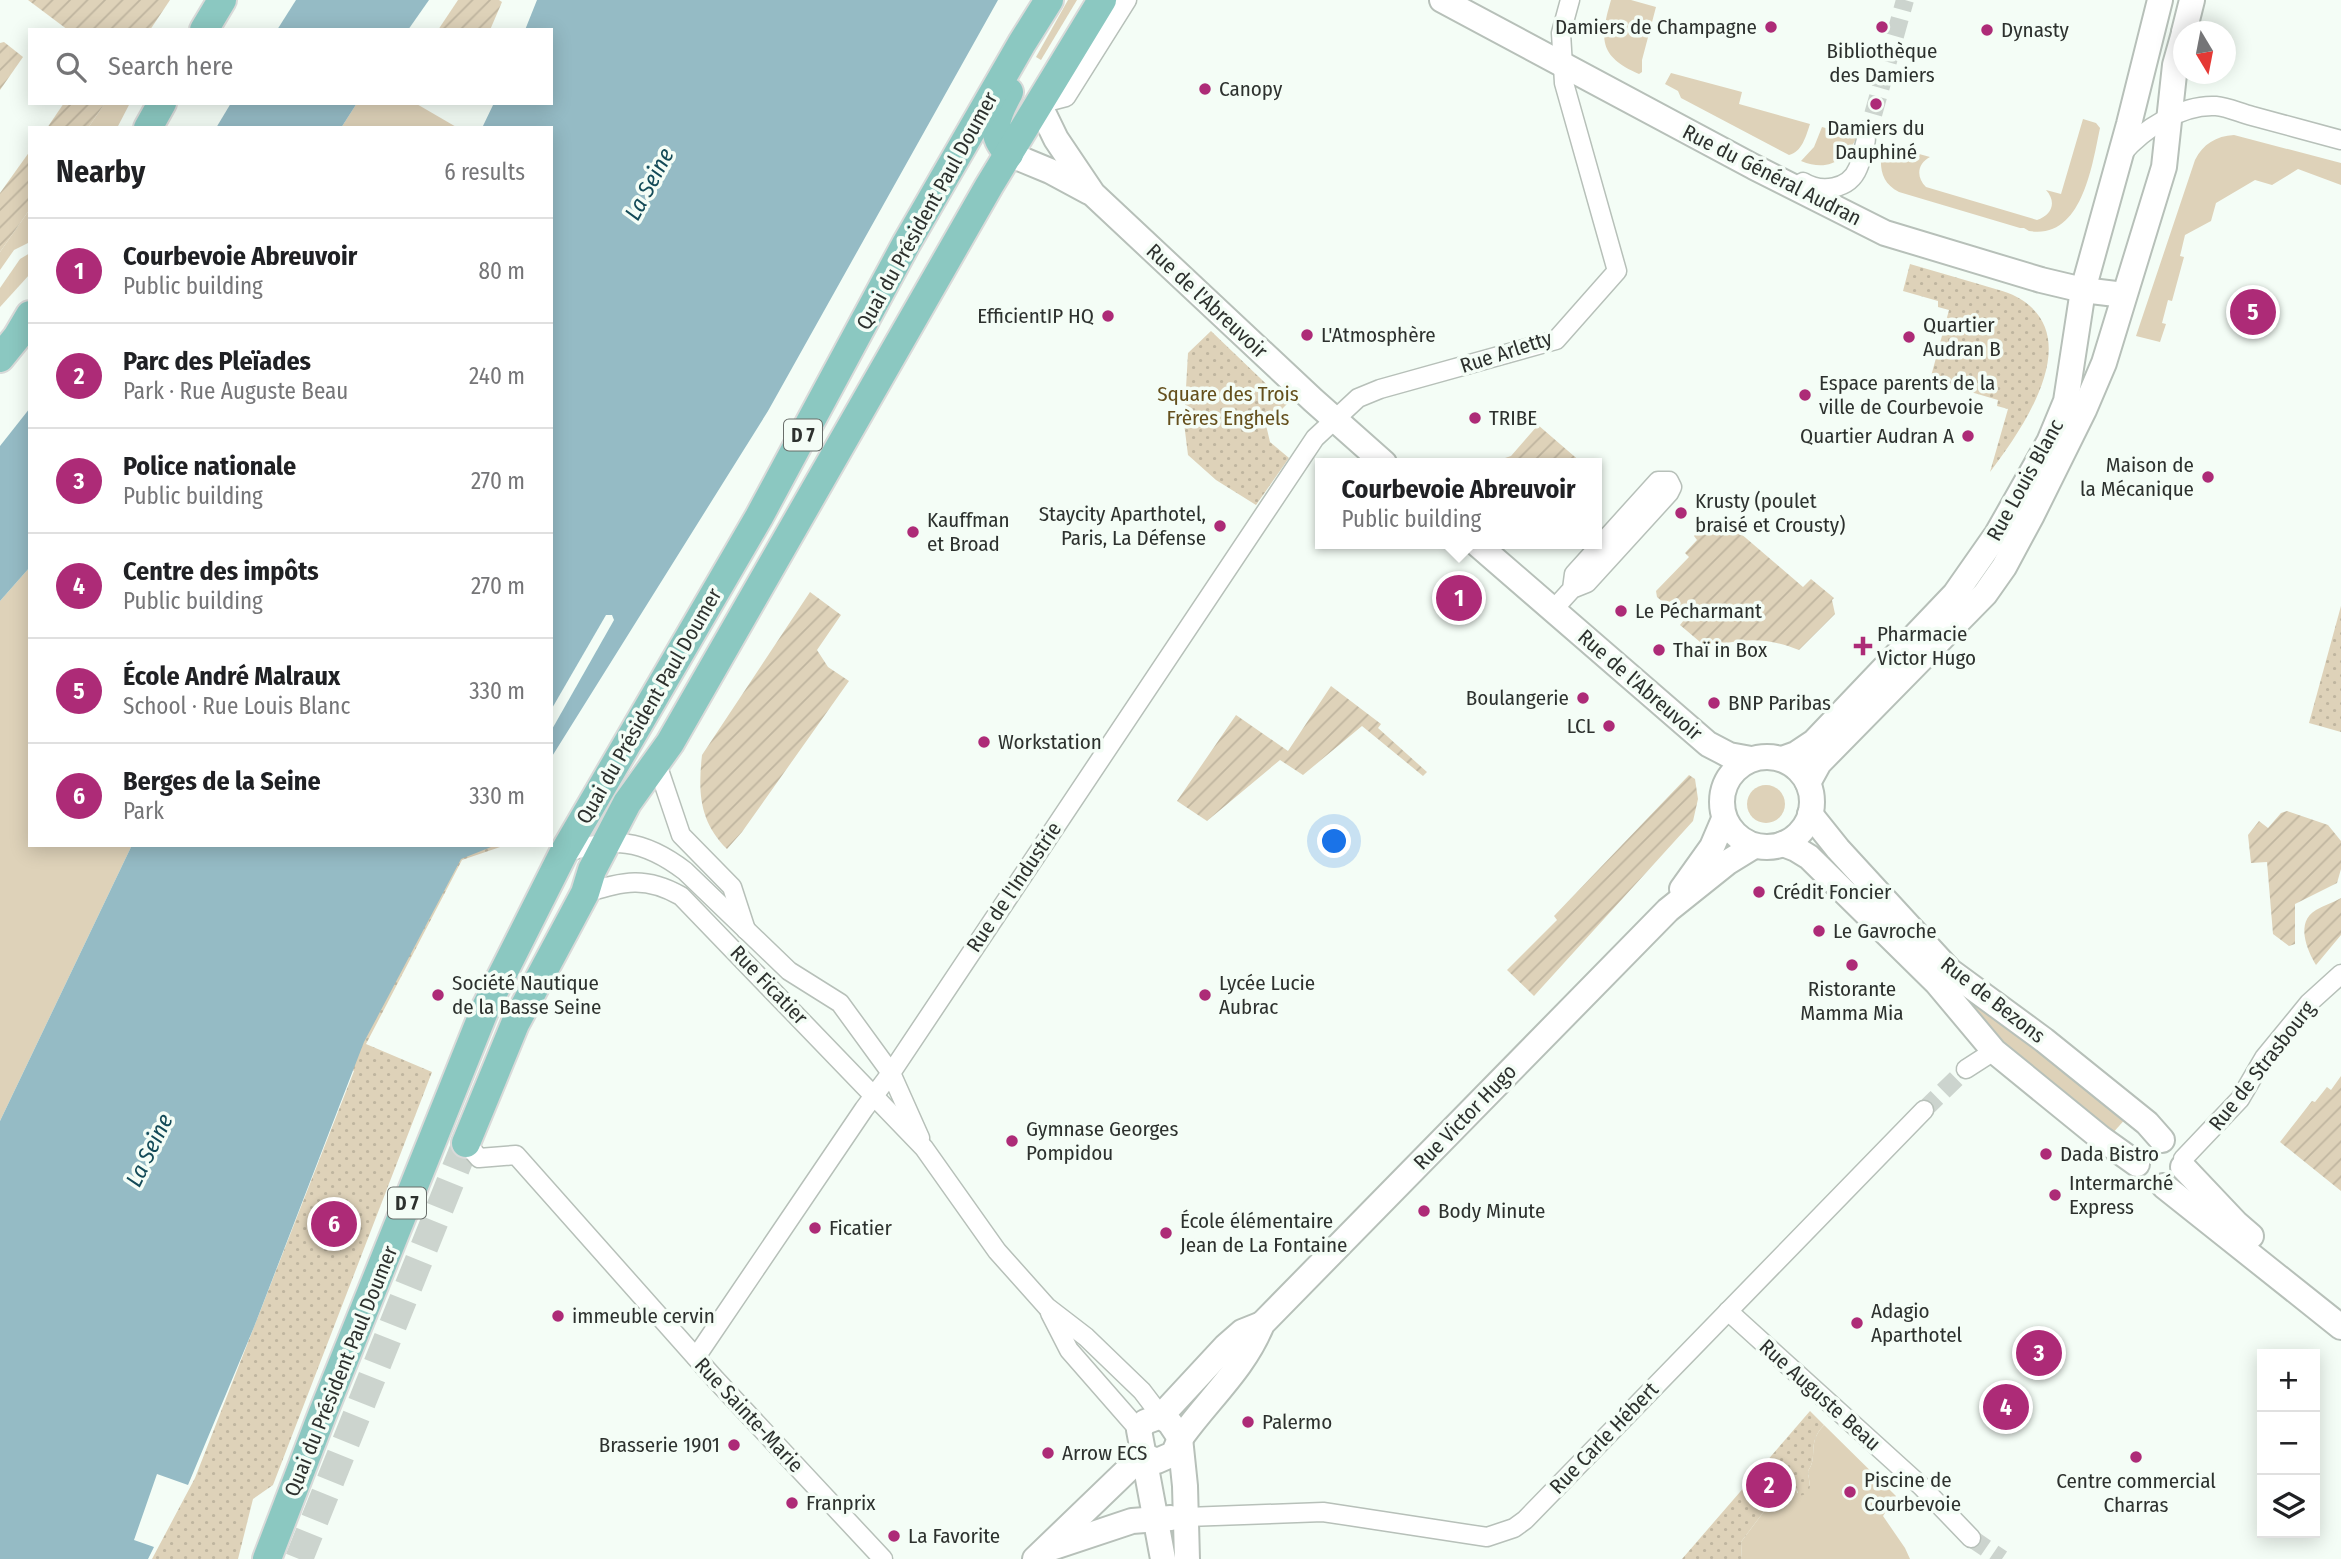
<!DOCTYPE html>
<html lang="en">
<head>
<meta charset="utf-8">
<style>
	body { margin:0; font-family:"Fira Sans Condensed",sans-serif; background:#f6f6f6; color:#202124 }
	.controls { position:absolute; right:21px; bottom:21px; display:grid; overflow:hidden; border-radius:0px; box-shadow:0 4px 18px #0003 }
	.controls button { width:63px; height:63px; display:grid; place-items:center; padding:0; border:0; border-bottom:2px solid #e0e0e0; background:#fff; color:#202124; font:35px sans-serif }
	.compass { position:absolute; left:2173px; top:21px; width:63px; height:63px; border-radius:50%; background:#fff; box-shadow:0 4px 18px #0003; rotate:170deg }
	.you { position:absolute; left:1335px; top:842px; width:24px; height:24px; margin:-18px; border:5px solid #fff; border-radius:50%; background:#1a73e8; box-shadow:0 0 0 10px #1a73e833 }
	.badge { display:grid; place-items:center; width:46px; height:46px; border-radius:50%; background:#ad2b77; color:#fff; font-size:23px; font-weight:700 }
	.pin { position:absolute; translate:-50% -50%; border:4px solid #fff; box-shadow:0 2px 7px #0006 }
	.popup { position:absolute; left:1315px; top:458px; width:287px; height:91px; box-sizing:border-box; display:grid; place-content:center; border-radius:0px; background:#fff; filter:drop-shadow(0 2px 5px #0005); font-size:23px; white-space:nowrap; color:#757577 }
	.popup b { font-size:26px; color:#202124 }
	.popup::after { content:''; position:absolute; left:50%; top:100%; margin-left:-14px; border:14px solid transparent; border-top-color:#fff }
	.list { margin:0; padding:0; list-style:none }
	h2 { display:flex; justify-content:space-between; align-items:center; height:91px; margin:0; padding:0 28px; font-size:30px }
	h2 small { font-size:23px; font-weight:400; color:#757577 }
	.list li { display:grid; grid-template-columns:46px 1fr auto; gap:21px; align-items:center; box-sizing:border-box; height:105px; padding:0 28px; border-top:2px solid #e0e0e0 }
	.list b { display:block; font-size:26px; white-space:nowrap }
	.list p { margin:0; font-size:23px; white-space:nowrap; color:#757577 }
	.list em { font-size:23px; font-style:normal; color:#757577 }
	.icon { flex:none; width:38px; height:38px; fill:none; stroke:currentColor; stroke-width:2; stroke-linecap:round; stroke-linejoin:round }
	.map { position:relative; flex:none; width:2341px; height:1559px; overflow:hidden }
	.search { position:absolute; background:#fff; box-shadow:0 4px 18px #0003; left:28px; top:28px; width:525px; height:77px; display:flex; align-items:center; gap:18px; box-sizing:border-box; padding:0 24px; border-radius:0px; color:#757577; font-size:26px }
	.panel { position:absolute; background:#fff; box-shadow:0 4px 18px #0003; left:28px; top:126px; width:525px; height:721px; border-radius:0px }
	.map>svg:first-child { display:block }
	.grass { fill:#ded2b9 }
	.park { fill:url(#park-dots) }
	.garden { fill:url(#garden-furrows) }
	.water { fill:#95bbc5 }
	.pier { fill:#f4fdf6 }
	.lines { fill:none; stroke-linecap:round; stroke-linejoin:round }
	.street-tunnel { stroke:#ccd4ce; stroke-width:18; stroke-dasharray:18 9; stroke-linecap:butt }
	.primary-tunnel { stroke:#ccd4ce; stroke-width:28; stroke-dasharray:28 14; stroke-linecap:butt }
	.street-casing { stroke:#b7c0b9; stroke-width:21 }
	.secondary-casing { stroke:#b7c0b9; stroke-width:28 }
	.primary-casing { stroke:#d9dad9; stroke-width:32 }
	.street { stroke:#fff; stroke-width:18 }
	.secondary { stroke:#fff; stroke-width:24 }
	.primary { stroke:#8bc8c1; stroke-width:28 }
	.poi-dot { fill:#ad2b77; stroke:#f4fdf6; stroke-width:2.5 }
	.labels { text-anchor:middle; stroke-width:7; stroke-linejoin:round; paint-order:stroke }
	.shield { fill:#f4fdf6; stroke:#696e6a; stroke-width:2 }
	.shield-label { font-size:19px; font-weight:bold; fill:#2d312e }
	.poi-label { font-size:21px; fill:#2d312e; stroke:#f4fdf6; text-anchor:start }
	.street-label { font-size:21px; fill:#2d312e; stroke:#f4fdf6 }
	.park-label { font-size:21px; fill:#644f1c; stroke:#f4fdf6 }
	.water-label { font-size:23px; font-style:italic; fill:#134a57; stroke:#f4fdf6 }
</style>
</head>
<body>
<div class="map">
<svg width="2341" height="1559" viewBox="0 0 2341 1559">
	<defs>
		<pattern id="park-dots" width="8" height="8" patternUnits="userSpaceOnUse" patternTransform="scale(1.75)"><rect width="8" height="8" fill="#ded2b9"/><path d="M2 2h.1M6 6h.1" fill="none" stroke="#bfb59f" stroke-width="1.8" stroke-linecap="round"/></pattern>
		<pattern id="garden-furrows" width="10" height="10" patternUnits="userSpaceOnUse" patternTransform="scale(1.75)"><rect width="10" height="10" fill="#ded2b9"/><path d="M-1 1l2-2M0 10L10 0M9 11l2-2" fill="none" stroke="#bfb59f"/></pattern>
	</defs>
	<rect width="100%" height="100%" fill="#f4fdf6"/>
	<!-- grass -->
	<g class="grass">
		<polygon points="1068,0 1077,0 1041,60 1036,57"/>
		<path d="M1611,0H1631L1656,7L1642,60V72L1639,74C1598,56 1600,38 1611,0Z"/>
		<path d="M1671,73L1742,92L1739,104L1810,124C1806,136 1802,152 1789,155L1681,98L1678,91L1665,84Z"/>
		<polygon points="105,103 130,103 117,128 88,128"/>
		<polygon points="357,103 415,103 458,128 341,128"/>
		<path d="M2083,119L2096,123L2100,128C2092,166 2082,240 2029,231L2024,228H2020L1899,192C1879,182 1879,164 1883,144L1930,157C1917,164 1916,177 1926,187L2037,220C2052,215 2057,202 2046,190L2061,194Z"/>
		<path d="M1822,127L1857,137C1845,161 1828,172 1801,161L1814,147Z"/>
		<path d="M2234,135L2341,163V185L2298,169L2272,185L2255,180L2216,203L2211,221L2185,235L2180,256L2184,257L2172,301L2168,300L2162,323L2166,324L2160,342L2136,336L2195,160C2203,144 2216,136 2234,135Z"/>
		<polygon points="30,209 30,242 14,250 0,270 0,252"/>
		<polygon points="30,253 30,274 0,307 0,288 20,259"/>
		<polygon points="30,567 30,845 132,845 0,1121 0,601"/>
		<circle cx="1766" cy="804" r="19"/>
		<polygon points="1954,987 2128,1116 2111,1135 1997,1044"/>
		<path d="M1824,1425L1896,1496L1883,1516L1905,1548L1910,1559H1742L1741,1542L1765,1510L1776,1507L1775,1494L1796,1484L1797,1493L1810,1487L1808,1471C1819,1456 1806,1444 1824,1425Z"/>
	</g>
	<!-- park -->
	<g class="park">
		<path d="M1910,264C1934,271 1958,278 1982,285C1995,289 2010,292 2022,300C2085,341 2021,431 1990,472L2008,409L1997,406L1998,400L1930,380L1949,310L1938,307V301L1903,291Z"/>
		<polygon points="1211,331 1287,404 1266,425 1270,442 1289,458 1256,505 1216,480 1188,455 1184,423 1188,353"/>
		<polygon points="2341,606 2341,732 2309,723"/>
		<polygon points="475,845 506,845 462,860 366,1044 432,1072 273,1485 253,1499 238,1559 152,1559 195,1478 354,1071 344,1065 456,852"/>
		<path d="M1810,1411L1824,1425C1806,1444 1819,1456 1808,1471L1810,1487L1807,1494L1799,1496L1795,1484L1790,1487V1492L1776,1494V1507L1765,1510L1741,1542L1742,1559H1682Z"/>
	</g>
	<!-- garden -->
	<g class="garden">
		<polygon points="28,0 170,0 150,30 68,30"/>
		<polygon points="458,0 499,0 502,2 490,30 438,30"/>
		<polygon points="4,42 23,57 0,90 0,43"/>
		<polygon points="64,103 105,103 88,128 47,128"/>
		<polygon points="30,151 30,209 0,252 0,193"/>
		<polygon points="1538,425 1582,463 1497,463 1502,459 1511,456"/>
		<path d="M1705,523L1712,529L1733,527L1803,587L1811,579L1834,598L1832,600L1835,614L1799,650C1764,636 1742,639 1706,647L1680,625L1684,620L1657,597L1656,591L1689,557L1685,553L1697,540L1694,536Z"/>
		<path d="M810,592L841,615L817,650L828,667L849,681L742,832L727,849C699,821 698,792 702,755Z"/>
		<polygon points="1331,686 1381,724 1378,728 1427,772 1423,776 1362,726 1303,775 1280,760 1207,821 1177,801 1236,715 1288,751"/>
		<polygon points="1689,775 1695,779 1698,799 1693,821 1534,996 1507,970 1557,920 1554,916"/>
		<polygon points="2287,811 2328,825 2341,841 2341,869 2337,883 2295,904 2295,944 2289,946 2273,934 2267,862 2251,863 2248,835 2259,821 2268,828 2281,813"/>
		<path d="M2341,898V935L2316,965C2307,950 2295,922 2316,910C2324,905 2333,903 2341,898Z"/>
		<polygon points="2341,1076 2341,1191 2280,1142 2312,1101 2315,1102 2327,1087 2331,1090"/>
	</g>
	<!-- water -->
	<g class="water">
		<polygon points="296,0 429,0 408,30 277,30"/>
		<polygon points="537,0 998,0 768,411 551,758 551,128 482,128 494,103 551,103 551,30 525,30"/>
		<polygon points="231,103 357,103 341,128 216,128"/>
		<polygon points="30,408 30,567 0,601 0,446"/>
		<polygon points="132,845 496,845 461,859 364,1042 254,1327 188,1485 157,1474 134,1540 154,1547 148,1559 0,1559 0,1121"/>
	</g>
	<!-- pier -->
	<polygon class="pier" points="606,615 612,615 614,620 551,731 551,710"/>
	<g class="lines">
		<!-- street-tunnel -->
		<g class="street-tunnel">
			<polyline points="1866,140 1905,0"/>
			<polyline points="1924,1110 1966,1069"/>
			<polyline points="1971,1538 2002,1559"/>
		</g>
		<!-- primary-tunnel -->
		<polyline class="primary-tunnel" points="299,1559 466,1143"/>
		<!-- street casing -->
		<g class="street-casing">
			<g id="street">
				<polyline points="1039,104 1066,97 1127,0"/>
				<path d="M2122,154C2143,129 2182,104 2216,106C2228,107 2240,113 2252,116C2282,124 2311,132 2341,140"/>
				<path d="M1803,182C1821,193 1849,190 1858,168C1862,159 1863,149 1866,140"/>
				<polyline points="1553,610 1572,589 1587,583 1669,493 1672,487 1669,481 1658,481 1574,574 1572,589"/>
				<polyline points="657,764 681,835 732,887 746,930"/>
				<path d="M563,854C612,836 643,839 685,871L789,971L840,1003L891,1073L920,1138"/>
				<path d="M585,893C623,882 644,875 681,896L924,1148L997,1251L1047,1307L1086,1337L1142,1391L1161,1416"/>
				<polyline points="1966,1069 1994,1051"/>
				<polyline points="466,1143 479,1158 516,1155 716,1380 883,1559"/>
				<polyline points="2183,1159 2240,1099 2264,1058 2309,1003 2341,974"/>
				<polyline points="1728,1311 1921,1486 1971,1538"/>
				<polyline points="1050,1313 1069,1350 1139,1430"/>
				<polyline points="696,1357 864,1109 891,1073 1315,438 1358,398 1380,389 1556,340 1617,271 1564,83 1561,33 1570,0"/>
				<polyline points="1187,1517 1323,1512 1487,1537 1514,1528 1525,1520 1924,1110"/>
			</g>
		</g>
		<!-- secondary casing -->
		<g class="secondary-casing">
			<g id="secondary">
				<polyline points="1442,0 1754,167 1885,233 2041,280 2083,290 2124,295"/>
				<polyline points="2184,32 2192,0"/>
				<polyline points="1039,104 1056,139 1093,194 1313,400 1384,463"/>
				<polyline points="1009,154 1050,171 1089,192"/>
				<polyline points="1477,544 1708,744 1729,755 1751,759"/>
				<circle cx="1767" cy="802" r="45"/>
				<polyline points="1782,759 1796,754 1814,742 1955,594 1997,534 2049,442 2066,401 2083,290 2129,124 2160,0"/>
				<polyline points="1808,783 1819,763 1985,594 2004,567 2032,515 2084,410 2104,363 2164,167 2175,65 2184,33"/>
				<polyline points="1810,814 1838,849 1950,971 2044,1040 2147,1123 2162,1140"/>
				<polyline points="1783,844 1796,849 1809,857 1937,983 1994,1051 2102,1139 2137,1164"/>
				<polyline points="1682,889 1712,847 1724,819"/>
				<polyline points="2183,1167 2236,1223 2251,1236"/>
				<polyline points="2164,1186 2341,1327"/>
				<polyline points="1161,1416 1226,1346 1242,1332 1262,1324"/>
				<path d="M1143,1455L1157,1461L1173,1454C1177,1448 1178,1440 1183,1435C1210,1398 1245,1367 1262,1324L1668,910L1728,862L1754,846"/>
				<polyline points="1051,1548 1132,1521 1171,1518"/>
				<polyline points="1035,1559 1143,1455"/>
				<polyline points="1163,1559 1139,1430 1145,1422 1161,1416 1170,1423 1180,1438 1185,1486 1187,1559"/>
			</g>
		</g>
		<!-- primary casing -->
		<g class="primary-casing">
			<g id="primary">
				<polyline points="204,30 222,0"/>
				<polyline points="148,128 162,103"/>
				<path d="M1009,154C988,132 996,116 1009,92"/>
				<polyline points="0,358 17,337 30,315"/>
				<polyline points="466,1143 515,1024 585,893 592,870 627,803 670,743 989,186 1102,0"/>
				<polyline points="267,1559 322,1415 485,1009 563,854 759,517 906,244 1022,43 1049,0"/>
			</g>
		</g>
		<!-- street -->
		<use href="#street" class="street"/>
		<!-- secondary -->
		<use href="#secondary" class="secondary"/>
		<!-- primary -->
		<use href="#primary" class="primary"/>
	</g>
	<!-- markers -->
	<g class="poi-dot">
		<circle cx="1771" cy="27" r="7"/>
		<circle cx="1882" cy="27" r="7"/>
		<circle cx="1987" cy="30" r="7"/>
		<circle cx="1205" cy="89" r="7"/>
		<circle cx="1876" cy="104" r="7"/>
		<circle cx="1108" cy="316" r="7"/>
		<circle cx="1307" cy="335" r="7"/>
		<circle cx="1909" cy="337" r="7"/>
		<circle cx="1805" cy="395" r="7"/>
		<circle cx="1475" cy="418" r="7"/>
		<circle cx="1968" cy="436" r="7"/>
		<circle cx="2208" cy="477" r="7"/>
		<circle cx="1681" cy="513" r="7"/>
		<circle cx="1220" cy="526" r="7"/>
		<circle cx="913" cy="532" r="7"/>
		<circle cx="1621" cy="611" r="7"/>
		<path d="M1859.5 635.5h7v7h7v7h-7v7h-7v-7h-7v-7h7z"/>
		<circle cx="1659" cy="650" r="7"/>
		<circle cx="1583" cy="698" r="7"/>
		<circle cx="1714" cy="703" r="7"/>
		<circle cx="1609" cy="726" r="7"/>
		<circle cx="984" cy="742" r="7"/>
		<circle cx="1759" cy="892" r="7"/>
		<circle cx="1819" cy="931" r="7"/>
		<circle cx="1852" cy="965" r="7"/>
		<circle cx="438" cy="995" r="7"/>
		<circle cx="1205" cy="995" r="7"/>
		<circle cx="1012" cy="1141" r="7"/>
		<circle cx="2046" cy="1154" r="7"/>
		<circle cx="2055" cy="1195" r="7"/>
		<circle cx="1424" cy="1211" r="7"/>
		<circle cx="815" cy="1228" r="7"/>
		<circle cx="1166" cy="1233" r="7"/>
		<circle cx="558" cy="1316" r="7"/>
		<circle cx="1857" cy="1323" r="7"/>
		<circle cx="1248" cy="1422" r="7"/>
		<circle cx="734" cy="1445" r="7"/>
		<circle cx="1048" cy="1453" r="7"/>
		<circle cx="2136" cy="1457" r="7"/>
		<circle cx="1850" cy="1492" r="7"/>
		<circle cx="792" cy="1503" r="7"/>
		<circle cx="894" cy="1536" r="7"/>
	</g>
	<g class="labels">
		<!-- shield labels -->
		<g class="shield">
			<rect x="784" y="419.5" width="38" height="31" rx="5"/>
			<rect x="388" y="1187.5" width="38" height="31" rx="5"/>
		</g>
		<g class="shield-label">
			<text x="803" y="442">D 7</text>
			<text x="407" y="1210">D 7</text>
		</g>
		<!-- poi labels -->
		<g class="poi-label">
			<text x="1757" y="34" text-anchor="end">Damiers de Champagne</text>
			<text x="2001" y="37">Dynasty</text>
			<text x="1882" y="58" text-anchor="middle">Bibliothèque<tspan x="1882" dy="24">des Damiers</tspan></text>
			<text x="1219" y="96">Canopy</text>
			<text x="1876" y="135" text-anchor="middle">Damiers du<tspan x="1876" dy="24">Dauphiné</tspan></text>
			<text x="1094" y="323" text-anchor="end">EfficientIP HQ</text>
			<text x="1923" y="332">Quartier<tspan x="1923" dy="24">Audran B</tspan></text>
			<text x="1321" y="342">L'Atmosphère</text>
			<text x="1819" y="390">Espace parents de la<tspan x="1819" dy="24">ville de Courbevoie</tspan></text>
			<text x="1489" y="425">TRIBE</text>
			<text x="1954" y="443" text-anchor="end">Quartier Audran A</text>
			<text x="2194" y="472" text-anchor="end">Maison de<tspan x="2194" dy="24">la Mécanique</tspan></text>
			<text x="1695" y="508">Krusty (poulet<tspan x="1695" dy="24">braisé et Crousty)</tspan></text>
			<text x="1206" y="521" text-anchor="end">Staycity Aparthotel,<tspan x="1206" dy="24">Paris, La Défense</tspan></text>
			<text x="927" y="527">Kauffman<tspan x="927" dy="24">et Broad</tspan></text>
			<text x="1635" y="618">Le Pécharmant</text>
			<text x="1877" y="641">Pharmacie<tspan x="1877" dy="24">Victor Hugo</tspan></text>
			<text x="1673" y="657">Thaï in Box</text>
			<text x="1569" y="705" text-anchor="end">Boulangerie</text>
			<text x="1728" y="710">BNP Paribas</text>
			<text x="1595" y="733" text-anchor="end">LCL</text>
			<text x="998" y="749">Workstation</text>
			<text x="1773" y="899">Crédit Foncier</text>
			<text x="1833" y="938">Le Gavroche</text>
			<text x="452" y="990">Société Nautique<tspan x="452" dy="24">de la Basse Seine</tspan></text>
			<text x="1219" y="990">Lycée Lucie<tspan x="1219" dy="24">Aubrac</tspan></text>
			<text x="1852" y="996" text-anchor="middle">Ristorante<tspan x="1852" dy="24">Mamma Mia</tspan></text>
			<text x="1026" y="1136">Gymnase Georges<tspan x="1026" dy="24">Pompidou</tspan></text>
			<text x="2060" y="1161">Dada Bistro</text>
			<text x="2069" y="1190">Intermarché<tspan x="2069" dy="24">Express</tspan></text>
			<text x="1438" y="1218">Body Minute</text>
			<text x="1180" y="1228">École élémentaire<tspan x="1180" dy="24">Jean de La Fontaine</tspan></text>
			<text x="829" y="1235">Ficatier</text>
			<text x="1871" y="1318">Adagio<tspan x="1871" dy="24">Aparthotel</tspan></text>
			<text x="572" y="1323">immeuble cervin</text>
			<text x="1262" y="1429">Palermo</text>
			<text x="720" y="1452" text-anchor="end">Brasserie 1901</text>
			<text x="1062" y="1460">Arrow ECS</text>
			<text x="1864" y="1487">Piscine de<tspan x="1864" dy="24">Courbevoie</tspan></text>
			<text x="2136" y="1488" text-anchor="middle">Centre commercial<tspan x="2136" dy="24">Charras</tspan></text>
			<text x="806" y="1510">Franprix</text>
			<text x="908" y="1543">La Favorite</text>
		</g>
		<!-- street labels -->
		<g class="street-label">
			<text transform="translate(1772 175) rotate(27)" y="7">Rue du Général Audran</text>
			<text transform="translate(927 211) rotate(-61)" y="7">Quai du Président Paul Doumer</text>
			<text transform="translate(1207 301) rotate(43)" y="7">Rue de l'Abreuvoir</text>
			<text transform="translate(1506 352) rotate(-18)" y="7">Rue Arletty</text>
			<text transform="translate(2025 480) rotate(-61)" y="7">Rue Louis Blanc</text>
			<text transform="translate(1640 685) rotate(41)" y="7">Rue de l'Abreuvoir</text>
			<text transform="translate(649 706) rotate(-60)" y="7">Quai du Président Paul Doumer</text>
			<text transform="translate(1014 887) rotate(-56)" y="7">Rue de l'Industrie</text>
			<text transform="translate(769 985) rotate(46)" y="7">Rue Ficatier</text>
			<text transform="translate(1993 1000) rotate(38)" y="7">Rue de Bezons</text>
			<text transform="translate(2262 1066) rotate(-52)" y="7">Rue de Strasbourg</text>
			<text transform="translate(1465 1117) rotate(-46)" y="7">Rue Victor Hugo</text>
			<text transform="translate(341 1371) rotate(-68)" y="7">Quai du Président Paul Doumer</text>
			<text transform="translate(1820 1395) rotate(42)" y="7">Rue Auguste Beau</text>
			<text transform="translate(749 1415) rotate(47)" y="7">Rue Sainte-Marie</text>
			<text transform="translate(1604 1438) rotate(-46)" y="7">Rue Carle Hébert</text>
		</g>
		<!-- park labels -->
		<g class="park-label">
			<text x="1228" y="401">Square des Trois<tspan x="1228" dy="24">Frères Enghels</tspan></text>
		</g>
		<!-- water labels -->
		<g class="water-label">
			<text transform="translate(649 184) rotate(-62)" y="8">La Seine</text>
			<text transform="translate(149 1150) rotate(-64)" y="8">La Seine</text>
		</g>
	</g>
</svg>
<div class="controls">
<button>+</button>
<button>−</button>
<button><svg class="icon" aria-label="layers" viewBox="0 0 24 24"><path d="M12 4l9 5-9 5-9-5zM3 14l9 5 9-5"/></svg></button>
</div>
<svg class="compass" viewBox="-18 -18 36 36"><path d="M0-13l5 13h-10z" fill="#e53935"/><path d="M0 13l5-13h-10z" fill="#757577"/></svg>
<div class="you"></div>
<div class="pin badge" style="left:1459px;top:598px">1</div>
<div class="popup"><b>Courbevoie Abreuvoir</b>Public building</div>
<div class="pin badge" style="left:1769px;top:1485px">2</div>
<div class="pin badge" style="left:2039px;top:1353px">3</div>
<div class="pin badge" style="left:2006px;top:1407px">4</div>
<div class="pin badge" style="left:2253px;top:312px">5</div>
<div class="pin badge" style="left:334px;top:1224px">6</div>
<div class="search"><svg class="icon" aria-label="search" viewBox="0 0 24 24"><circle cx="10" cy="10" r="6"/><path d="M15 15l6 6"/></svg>Search here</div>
<section class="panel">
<h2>Nearby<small>6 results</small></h2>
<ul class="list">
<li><span class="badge">1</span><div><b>Courbevoie Abreuvoir</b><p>Public building</p></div><em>80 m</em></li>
<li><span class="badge">2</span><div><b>Parc des Pleïades</b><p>Park · Rue Auguste Beau</p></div><em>240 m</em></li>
<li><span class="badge">3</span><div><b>Police nationale</b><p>Public building</p></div><em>270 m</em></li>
<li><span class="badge">4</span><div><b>Centre des impôts</b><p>Public building</p></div><em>270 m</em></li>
<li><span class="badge">5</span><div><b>École André Malraux</b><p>School · Rue Louis Blanc</p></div><em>330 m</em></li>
<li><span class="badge">6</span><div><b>Berges de la Seine</b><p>Park</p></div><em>330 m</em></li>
</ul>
</section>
</div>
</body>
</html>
